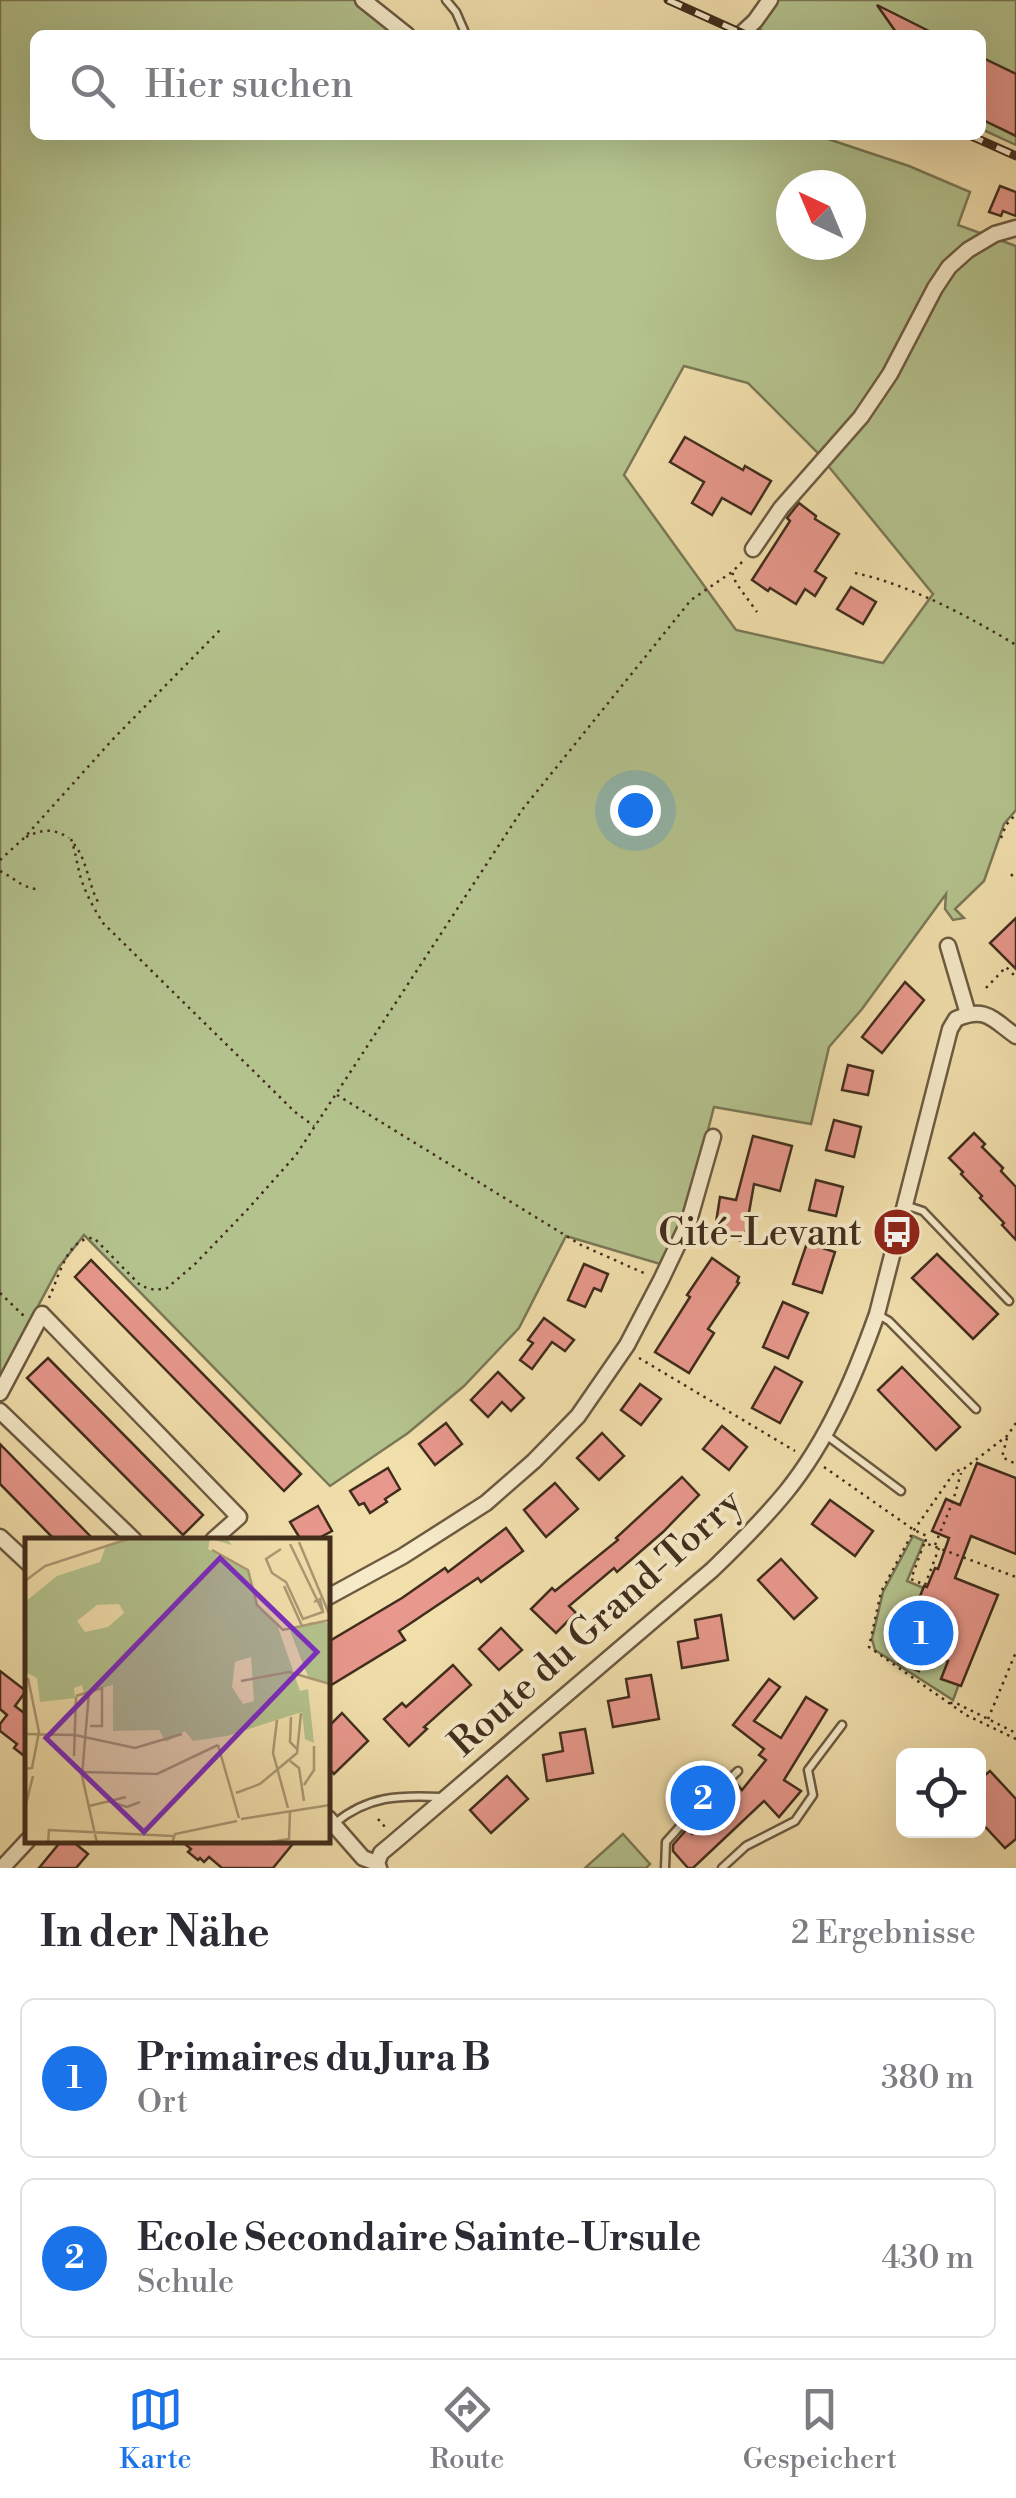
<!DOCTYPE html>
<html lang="de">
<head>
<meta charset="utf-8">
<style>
	body { margin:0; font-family:"Libre Bodoni",serif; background:#f2f2f3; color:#2b2b33 }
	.controls { position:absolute; right:30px; bottom:30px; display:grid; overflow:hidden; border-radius:15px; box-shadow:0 10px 40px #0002 }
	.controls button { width:90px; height:90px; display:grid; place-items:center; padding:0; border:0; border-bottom:2px solid #e1e1e2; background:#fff; color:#2b2b33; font:50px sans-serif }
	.compass { position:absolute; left:776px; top:170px; width:90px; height:90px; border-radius:50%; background:#fff; box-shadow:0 10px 40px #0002; rotate:316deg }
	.you { position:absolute; left:635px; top:810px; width:35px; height:35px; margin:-25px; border:8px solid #fff; border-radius:50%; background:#1a73e8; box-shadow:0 0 0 15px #1a73e833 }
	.badge { display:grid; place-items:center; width:65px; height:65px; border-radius:50%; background:#1a73e8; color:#fff; font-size:32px; font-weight:700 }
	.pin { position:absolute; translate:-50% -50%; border:5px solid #fff; box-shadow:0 2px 10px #0006 }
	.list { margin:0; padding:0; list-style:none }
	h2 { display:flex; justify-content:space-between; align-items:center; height:130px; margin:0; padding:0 40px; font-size:42px }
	h2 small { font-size:32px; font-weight:400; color:#7c7c81 }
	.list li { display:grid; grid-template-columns:65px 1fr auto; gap:30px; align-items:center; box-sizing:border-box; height:160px; margin:0 20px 20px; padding:0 20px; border:2px solid #e1e1e2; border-radius:15px }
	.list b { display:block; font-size:38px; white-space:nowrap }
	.list p { margin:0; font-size:32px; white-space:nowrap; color:#7c7c81 }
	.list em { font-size:32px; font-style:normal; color:#7c7c81 }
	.icon { flex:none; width:55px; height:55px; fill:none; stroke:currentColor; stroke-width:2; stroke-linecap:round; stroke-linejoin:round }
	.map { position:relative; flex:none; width:1016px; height:1868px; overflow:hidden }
	.search { position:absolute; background:#fff; box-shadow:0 10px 40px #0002; left:30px; right:30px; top:30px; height:110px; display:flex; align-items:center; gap:25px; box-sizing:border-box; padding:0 35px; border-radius:15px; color:#7c7c81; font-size:38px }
	.sheet { height:490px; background:#fff }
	nav { display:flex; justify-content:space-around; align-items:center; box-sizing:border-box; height:140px; border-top:2px solid #e1e1e2; background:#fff; font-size:28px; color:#7c7c81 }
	nav a { display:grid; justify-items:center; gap:5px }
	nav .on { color:#1a73e8 }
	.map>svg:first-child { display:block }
	.green { fill:#b4c38e; stroke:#7a7856; stroke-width:2.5; fill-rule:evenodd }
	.building { fill:#e8988c; stroke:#412d1d; stroke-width:2.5 }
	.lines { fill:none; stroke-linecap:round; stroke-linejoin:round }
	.lane-casing { stroke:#6d5a41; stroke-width:11 }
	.street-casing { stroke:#6d5a41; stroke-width:19 }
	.path { stroke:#412d1d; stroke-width:2.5; stroke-dasharray:2.5 5; stroke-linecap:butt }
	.lane { stroke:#f6eac9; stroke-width:6 }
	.street { stroke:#f6eac9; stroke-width:14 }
	.rail-casing { stroke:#412d1d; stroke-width:9 }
	.rail { stroke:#f6eac9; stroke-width:5; stroke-dasharray:15; stroke-linecap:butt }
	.labels { text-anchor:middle; stroke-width:8; stroke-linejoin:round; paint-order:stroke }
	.poi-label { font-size:38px; fill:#412d1d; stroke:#f6eac9; text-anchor:end }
	.street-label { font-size:38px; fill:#412d1d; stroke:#f6eac9 }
	.inset-road { fill:none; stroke:#ab9873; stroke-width:2.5 }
	.view { fill:#7b2cbf; fill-opacity:0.15; stroke:#7b2cbf; stroke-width:5 }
	.inset-edge { fill:none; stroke:#412d1d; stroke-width:5 }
</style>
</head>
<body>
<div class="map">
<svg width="1016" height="1868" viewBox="0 0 1016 1868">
	<rect width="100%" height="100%" fill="#f1dfac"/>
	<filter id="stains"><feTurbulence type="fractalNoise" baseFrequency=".002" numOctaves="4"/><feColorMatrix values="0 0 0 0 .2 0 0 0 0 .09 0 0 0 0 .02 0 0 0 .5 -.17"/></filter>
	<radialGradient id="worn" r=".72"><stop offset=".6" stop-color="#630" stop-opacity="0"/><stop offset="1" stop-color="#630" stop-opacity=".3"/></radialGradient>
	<!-- green -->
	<g class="green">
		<path d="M0,0H363L407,35H35V135H816L909,166L970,192L958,225L1016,246V810L1004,824L984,881L955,909L964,918L953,920L945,909L946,894L862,1009L829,1047L811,1124L714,1107L679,1242L667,1266L566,1236L519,1328L464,1386L408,1433L330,1486L84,1235L59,1267L0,1377ZM791,185H851V245H791ZM684,366L748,383L816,451L933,594L883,663L736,630L624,475Z"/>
		<polygon points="775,0 1016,0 1016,145 981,129 981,35 769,35 759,29"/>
		<polygon points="913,1536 924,1541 907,1581 926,1589 959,1661 959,1684 953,1700 875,1650 872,1639 883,1592"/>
		<polygon points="623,1834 650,1864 646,1868 585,1868"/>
	</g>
	<!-- building -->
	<g class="building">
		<polygon points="877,5 937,35 898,35"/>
		<polygon points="981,57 1016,74 1016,136 981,119"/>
		<polygon points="1000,186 1016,192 1016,216 1003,211 1001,216 989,212"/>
		<polygon points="685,437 743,470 745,466 771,481 751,514 722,498 712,515 692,503 704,482 670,462"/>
		<polygon points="799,503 816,516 815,519 839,534 815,571 826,578 815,596 805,589 796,604 770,588 768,591 752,580 790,521 787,518"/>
		<polygon points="851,587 876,602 863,624 837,609"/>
		<polygon points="1016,918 1016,969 990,943"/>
		<polygon points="905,982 924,1000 882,1053 862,1037"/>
		<polygon points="848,1065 873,1071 868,1095 842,1090"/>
		<polygon points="834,1120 861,1127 854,1157 826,1150"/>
		<polygon points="974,1133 985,1144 982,1147 1003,1168 1001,1171 1016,1187 1016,1240 1002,1225 1004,1223 980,1198 982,1196 961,1174 963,1172 949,1158"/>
		<polygon points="753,1136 792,1146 780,1191 754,1184 744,1241 714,1235 720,1197 736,1200"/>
		<polygon points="816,1180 843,1187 836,1216 809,1210"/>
		<polygon points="807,1243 835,1252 822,1293 793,1284"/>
		<polygon points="937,1254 998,1314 973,1339 912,1278"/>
		<polygon points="712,1258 739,1277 737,1282 739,1283 708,1329 714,1333 689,1373 655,1352 690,1297 687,1295"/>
		<polygon points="91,1260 301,1474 284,1491 75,1277"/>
		<polygon points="584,1264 608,1274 601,1291 594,1288 585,1307 568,1300"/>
		<polygon points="783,1302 808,1313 788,1358 763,1347"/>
		<polygon points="544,1318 574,1340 565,1351 552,1342 532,1369 520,1360 533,1343 528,1340"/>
		<polygon points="48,1358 203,1515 183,1535 27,1378"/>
		<polygon points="775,1367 802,1382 780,1423 752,1408"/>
		<polygon points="902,1367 960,1427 936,1450 878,1390"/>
		<polygon points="498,1372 524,1398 511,1411 502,1402 488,1417 471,1400"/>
		<polygon points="640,1384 661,1399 641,1425 621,1410"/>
		<polygon points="446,1423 462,1444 435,1465 419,1444"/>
		<polygon points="722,1426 747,1447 729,1470 703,1449"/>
		<polygon points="602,1433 624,1456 599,1480 577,1458"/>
		<polygon points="0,1444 94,1540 55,1540 0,1484"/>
		<polygon points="977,1463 1016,1478 1016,1554 971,1536 955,1578 998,1595 961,1686 941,1679 948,1661 926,1652 919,1671 899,1663 907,1644 902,1642 924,1586 927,1587 935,1568 938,1569 949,1538 932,1531 946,1499 960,1505"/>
		<polygon points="388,1468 400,1489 385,1499 387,1502 370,1513 364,1503 359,1505 350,1491"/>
		<polygon points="682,1477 699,1495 663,1532 617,1572 614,1568 569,1606 576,1613 556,1633 531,1609 552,1588 555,1591 618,1540 616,1538"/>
		<polygon points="555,1483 578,1509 546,1537 524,1510"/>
		<polygon points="830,1500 873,1531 855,1556 812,1524"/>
		<polygon points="318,1506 332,1531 315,1540 301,1540 290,1522"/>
		<polygon points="506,1528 523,1551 481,1582 478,1578 399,1631 405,1640 328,1687 328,1642 402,1598 445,1568 448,1572"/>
		<polygon points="781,1559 817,1598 794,1619 758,1580"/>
		<polygon points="721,1615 728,1660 682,1668 678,1642 698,1638 695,1620"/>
		<polygon points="501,1628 522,1650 499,1670 479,1649"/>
		<polygon points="453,1665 471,1685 424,1727 427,1729 409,1746 384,1719 402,1703 406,1707"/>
		<polygon points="0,1671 26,1691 15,1706 28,1716 28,1759 14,1748 17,1744 0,1731 0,1724 7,1715 0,1709"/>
		<polygon points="651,1675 659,1719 613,1727 608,1701 629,1697 626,1679"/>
		<polygon points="769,1679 780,1687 754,1721 781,1738 806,1697 827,1710 784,1780 801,1791 779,1817 764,1801 693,1868 688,1868 673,1851 673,1845 687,1829 692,1834 724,1803 719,1798 736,1783 742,1790 766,1760 759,1755 764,1749 733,1725"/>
		<polygon points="342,1713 368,1741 334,1774 328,1767 328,1727"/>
		<polygon points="585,1729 593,1773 547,1781 543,1755 563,1751 560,1733"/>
		<polygon points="990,1771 1016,1799 1016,1839 1005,1848 978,1819 978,1781"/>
		<polygon points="507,1776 528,1799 491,1833 470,1810"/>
		<polygon points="62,1840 71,1840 88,1854 76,1868 39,1868"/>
		<polygon points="180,1840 296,1840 273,1868 222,1868 209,1857 204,1862 200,1858 198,1860 188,1852 191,1849"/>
	</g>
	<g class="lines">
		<!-- lane casing -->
		<g class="lane-casing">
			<g id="lane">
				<polyline points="446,0 456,12 466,35"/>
				<polyline points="905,1205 923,1211 1009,1301"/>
				<polyline points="877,1314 889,1321 976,1409"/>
				<polyline points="826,1435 901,1491"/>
				<path d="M335,1823C368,1796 399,1795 440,1797"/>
				<polyline points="665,1868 666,1842 683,1823 738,1771"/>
				<polyline points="722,1868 746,1846 795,1821 813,1795 808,1770 842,1725"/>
			</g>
		</g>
		<!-- street casing -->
		<g class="street-casing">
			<g id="street">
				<polyline points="363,0 407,35"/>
				<polyline points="740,35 755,21 770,0"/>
				<polyline points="753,549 781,508 861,417 890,374 935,288 949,267 968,250 995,234 1016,228"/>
				<polyline points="948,946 968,1014"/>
				<polyline points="0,1393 42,1314 239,1517 213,1540"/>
				<polyline points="0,1411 134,1540"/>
				<polyline points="0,1537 28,1563"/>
				<polyline points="328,1597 403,1556 486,1503 534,1461 578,1416 627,1345 661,1280 689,1221 713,1137"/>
				<polyline points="328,1818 363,1858 377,1863 379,1868"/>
				<path d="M377,1863L381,1853L393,1843L712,1570C738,1545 763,1520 786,1492C828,1440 855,1376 877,1314L950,1029L956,1019C986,1006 992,1019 1016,1036"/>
				<polyline points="2,1868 28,1840"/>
			</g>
		</g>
		<!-- path -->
		<g class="path">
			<polyline points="742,562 732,572 736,583 757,612"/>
			<path d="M855,573C908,584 970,617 1016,645"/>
			<path d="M26,837C42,829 53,828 69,838"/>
			<polyline points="1001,838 1006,825 1016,814"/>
			<path d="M71,839C75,850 76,859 79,871C83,889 93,907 103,923L295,1112L314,1126"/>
			<path d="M74,844C87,860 88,883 98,902"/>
			<polyline points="0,860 24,838 114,738 221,629"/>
			<path d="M0,871C13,877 21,887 36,889"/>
			<polyline points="1011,876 1016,871"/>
			<polyline points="986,988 1006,967 1016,977"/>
			<polyline points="337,1095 581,1245 646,1274"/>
			<polyline points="0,1293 24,1316"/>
			<path d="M49,1298C59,1277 67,1237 94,1238L141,1286L155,1290L167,1288L195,1264L247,1210L296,1155L315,1126L522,810L691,600L732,572"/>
			<polyline points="639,1358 795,1451"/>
			<polyline points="1016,1423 1007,1436 961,1471 956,1470 914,1530 881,1592 869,1647 966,1715 1016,1739"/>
			<polyline points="1007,1438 1002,1457 1016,1464"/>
			<polyline points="824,1467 914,1530 927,1536 925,1543 1016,1577"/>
			<polyline points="924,1544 911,1579 925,1585 939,1548"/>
			<polyline points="935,1545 953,1501 961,1473"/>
			<polyline points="950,1703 956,1703 1016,1733"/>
			<polyline points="988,1719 1016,1652"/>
			<polyline points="378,1819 386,1828"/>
		</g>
		<!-- lane -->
		<use href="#lane" class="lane"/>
		<!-- street -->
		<use href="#street" class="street"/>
		<!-- rail casing -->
		<g class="rail-casing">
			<g id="rail">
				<polyline points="668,0 746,35"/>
				<polyline points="969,135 1016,156"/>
			</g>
		</g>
		<!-- rail -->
		<use href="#rail" class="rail"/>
	</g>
	<!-- icons -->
	<defs>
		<g id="bus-disc" transform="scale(2.5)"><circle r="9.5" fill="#8f2418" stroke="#f6eac9"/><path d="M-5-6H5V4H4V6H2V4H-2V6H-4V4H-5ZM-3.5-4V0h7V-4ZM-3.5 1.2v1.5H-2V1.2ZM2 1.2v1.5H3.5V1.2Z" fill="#fff"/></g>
	</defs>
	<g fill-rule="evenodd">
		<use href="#bus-disc" x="897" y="1232"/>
	</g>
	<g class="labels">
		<!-- poi labels -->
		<g class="poi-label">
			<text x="862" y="1245">Cité-Levant</text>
		</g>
		<!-- street labels -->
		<g class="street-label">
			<text transform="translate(595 1622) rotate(-42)" y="13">Route du Grand-Torry</text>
		</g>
	</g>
	<!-- overview -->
	<g transform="translate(25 1538)">
		<rect width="305" height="305" fill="#f1dfac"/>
		<path d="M108,0H201L207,7L185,1L183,11L223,32L232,67L253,89L275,153L283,151L289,205L280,201L277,174L202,198L168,203L160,193L141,204L134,192L88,193V147L59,155L57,147L49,150L50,160L15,164L12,140L0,134V64L32,38L75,24L81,8ZM94,66L99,75L83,89L60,94L52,83L72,67ZM226,119L229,163L218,166L207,149L210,124ZM286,84L305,85V145L284,141L265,93Z" fill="#b4c38e" fill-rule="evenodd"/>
		<path class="inset-road" d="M274,4L305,78M265,6L297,72M256,11L241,21L247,35L261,44L278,81L298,74L295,61L289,64M187,12L223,32L232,67L258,92L305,82M0,43L20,28L106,0M259,48L277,88M216,143L264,134L305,146M64,154L57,238L72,305M51,158L77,150V188H65M266,179L265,204L273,212M252,182L248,215L263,270M0,196L50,197L110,210L157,196M193,207L214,280M49,218L51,159M265,223L274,230L279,263M0,231L7,230L14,194L3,140M59,234L132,236L193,207M279,247L289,232V208M211,255L235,246L272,215L276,175M83,263L102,269L115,264M64,268L101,259M0,270L8,238M216,281L305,267M31,305H23L24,292L148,298M147,305L150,296L212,283M239,305L264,301L265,274"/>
		<path class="view" d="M195,20L292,114L119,294L21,200Z"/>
		<rect width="305" height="305" class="inset-edge"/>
	</g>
	<rect width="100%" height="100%" filter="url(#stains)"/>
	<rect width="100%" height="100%" fill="url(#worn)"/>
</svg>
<div class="controls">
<button><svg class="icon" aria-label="locate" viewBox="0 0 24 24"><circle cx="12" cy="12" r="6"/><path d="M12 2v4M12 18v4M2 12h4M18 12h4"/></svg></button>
</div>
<svg class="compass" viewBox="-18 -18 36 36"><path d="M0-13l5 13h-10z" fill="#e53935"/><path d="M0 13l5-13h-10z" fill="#7c7c81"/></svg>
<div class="you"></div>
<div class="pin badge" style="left:921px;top:1633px">1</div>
<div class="pin badge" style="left:703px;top:1798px">2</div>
<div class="search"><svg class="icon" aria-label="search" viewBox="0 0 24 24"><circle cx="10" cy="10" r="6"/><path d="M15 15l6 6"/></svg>Hier suchen</div>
</div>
<section class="sheet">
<h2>In der Nähe<small>2 Ergebnisse</small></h2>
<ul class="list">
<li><span class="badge">1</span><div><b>Primaires du Jura B</b><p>Ort</p></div><em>380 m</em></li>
<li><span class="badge">2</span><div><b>Ecole Secondaire Sainte-Ursule</b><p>Schule</p></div><em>430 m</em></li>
</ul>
</section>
<nav>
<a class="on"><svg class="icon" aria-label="map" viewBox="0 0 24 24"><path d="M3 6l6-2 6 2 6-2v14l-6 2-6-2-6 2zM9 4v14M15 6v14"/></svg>Karte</a>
<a><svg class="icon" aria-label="directions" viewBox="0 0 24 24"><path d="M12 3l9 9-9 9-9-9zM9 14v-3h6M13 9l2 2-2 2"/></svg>Route</a>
<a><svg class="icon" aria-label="saved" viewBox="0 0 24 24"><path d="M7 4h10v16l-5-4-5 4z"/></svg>Gespeichert</a>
</nav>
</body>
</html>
